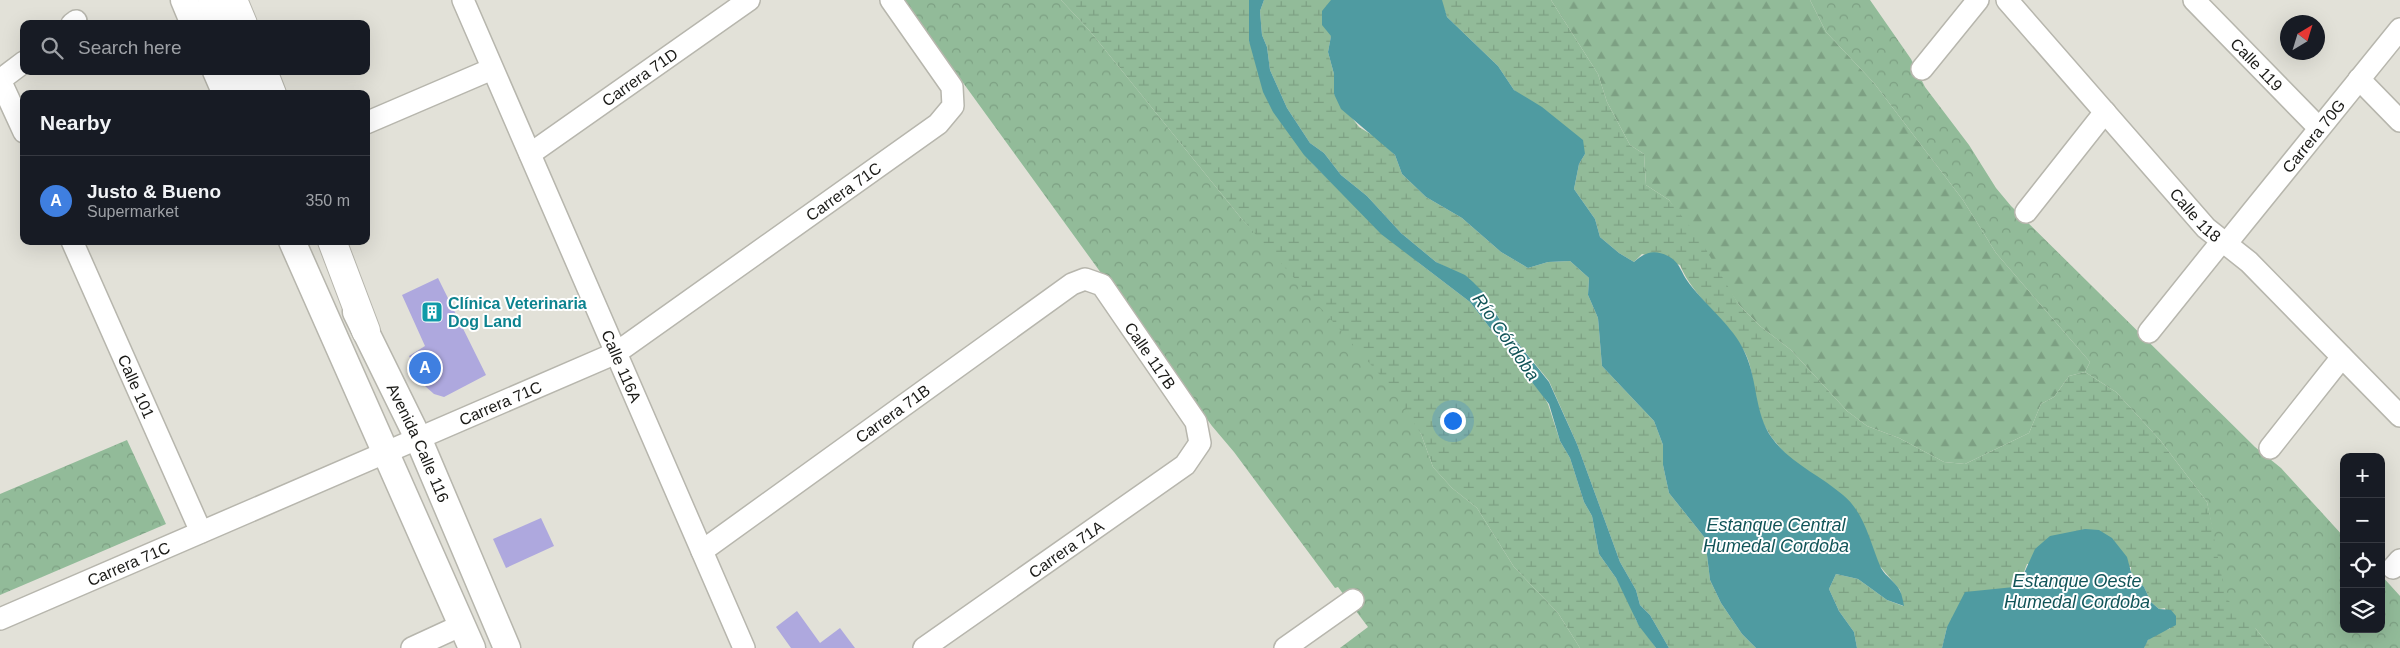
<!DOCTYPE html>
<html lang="en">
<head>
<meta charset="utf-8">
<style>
	body { margin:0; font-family:Helvetica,sans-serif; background:#242831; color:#f1f3f6 }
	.controls { position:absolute; right:15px; bottom:15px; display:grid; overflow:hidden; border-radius:10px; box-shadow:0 5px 20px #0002 }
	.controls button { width:45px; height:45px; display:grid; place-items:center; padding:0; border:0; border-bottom:1px solid #363941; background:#171b24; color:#f1f3f6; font:25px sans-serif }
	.compass { position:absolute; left:2280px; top:15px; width:45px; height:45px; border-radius:50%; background:#171b24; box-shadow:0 5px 20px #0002; rotate:38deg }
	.you { position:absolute; left:1452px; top:420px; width:18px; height:18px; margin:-12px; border:4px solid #fff; border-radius:50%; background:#1a73e8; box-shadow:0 0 0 8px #1a73e833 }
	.badge { display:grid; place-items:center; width:32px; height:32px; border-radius:50%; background:#d93025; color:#fff; font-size:16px; font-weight:700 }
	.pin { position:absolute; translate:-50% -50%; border:2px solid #fff; box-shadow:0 1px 5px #0006 }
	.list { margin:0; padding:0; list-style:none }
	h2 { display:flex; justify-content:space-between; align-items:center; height:65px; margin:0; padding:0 20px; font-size:21px }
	h2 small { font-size:16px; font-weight:400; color:#9ea1a6 }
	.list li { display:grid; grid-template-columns:32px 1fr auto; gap:15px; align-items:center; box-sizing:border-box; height:90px; padding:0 20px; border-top:1px solid #363941 }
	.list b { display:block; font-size:19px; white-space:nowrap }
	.list p { margin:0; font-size:16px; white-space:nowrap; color:#9ea1a6 }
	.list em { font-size:16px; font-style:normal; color:#9ea1a6 }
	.icon { flex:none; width:28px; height:28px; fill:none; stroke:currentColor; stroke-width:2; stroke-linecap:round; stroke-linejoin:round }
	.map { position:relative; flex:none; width:2400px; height:648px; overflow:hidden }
	.search { position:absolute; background:#171b24; box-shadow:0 5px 20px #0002; left:20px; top:20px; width:350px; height:55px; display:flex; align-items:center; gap:12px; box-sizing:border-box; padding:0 18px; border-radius:10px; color:#9ea1a6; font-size:19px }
	.panel { position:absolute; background:#171b24; box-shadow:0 5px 20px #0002; left:20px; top:90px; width:350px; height:155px; border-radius:10px }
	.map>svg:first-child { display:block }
	.forest { fill:url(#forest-firs) }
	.wetland { fill:url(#wetland-marsh) }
	.park { fill:url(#park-crowns) }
	.water { fill:#4f9ba1 }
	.building { fill:#aea8de }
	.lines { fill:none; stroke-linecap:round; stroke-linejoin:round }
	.minor-casing { stroke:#b7b6ad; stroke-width:24 }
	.major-casing { stroke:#b7b6ad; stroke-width:29 }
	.highway-casing { stroke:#b7b6ad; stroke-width:30 }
	.minor { stroke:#fff; stroke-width:21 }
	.major { stroke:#fff; stroke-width:26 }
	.highway { stroke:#fff; stroke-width:28 }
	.labels { text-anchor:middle; stroke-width:4; stroke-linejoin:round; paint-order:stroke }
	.street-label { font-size:16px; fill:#1a1a17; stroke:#fff }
	.culture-label { font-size:16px; font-weight:bold; fill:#0d838f; stroke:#fff; text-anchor:start }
	.water-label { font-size:18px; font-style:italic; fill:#115458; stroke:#fff }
</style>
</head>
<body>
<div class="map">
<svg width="2400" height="648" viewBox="0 0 2400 648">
	<defs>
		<pattern id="forest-firs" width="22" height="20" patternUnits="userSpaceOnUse" patternTransform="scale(1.25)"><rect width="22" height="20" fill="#92bb99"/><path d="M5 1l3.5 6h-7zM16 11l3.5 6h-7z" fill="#7da083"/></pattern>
		<pattern id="wetland-marsh" width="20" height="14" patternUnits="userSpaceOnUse" patternTransform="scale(1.25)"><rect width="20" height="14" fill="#92bb99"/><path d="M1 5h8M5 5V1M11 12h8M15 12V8" fill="none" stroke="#7da083"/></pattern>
		<pattern id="park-crowns" width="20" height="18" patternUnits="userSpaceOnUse" patternTransform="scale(1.25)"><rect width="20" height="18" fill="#92bb99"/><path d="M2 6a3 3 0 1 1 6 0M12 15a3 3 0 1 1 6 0" fill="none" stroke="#7da083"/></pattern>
	</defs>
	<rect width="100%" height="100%" fill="#e2e1d8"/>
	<!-- forest -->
	<polygon class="forest" points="1551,0 1810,0 1826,32 1874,83 1899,116 1963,200 1996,253 2090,362 2085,372 2069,376 2054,397 2041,404 2029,433 1965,464 1944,462 1899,438 1867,426 1847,411 1791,350 1760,326 1739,305 1669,200 1646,185 1644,154 1630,145 1607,102 1598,74"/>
	<!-- wetland -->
	<g class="wetland">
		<polygon points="1061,0 1249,0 1249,41 1313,164 1340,191 1419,263 1470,302 1497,337 1517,357 1531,381 1543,395 1548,404 1560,441 1570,458 1584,502 1592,516 1599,554 1616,578 1632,608 1636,620 1656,648 1580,648 1558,613 1514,567 1477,508 1452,488 1433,467 1421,434 1241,218 1089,30"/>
		<polygon points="1264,0 1332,0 1331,36 1328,52 1334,74 1334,94 1359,127 1377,138 1395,155 1402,174 1426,197 1462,218 1501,252 1528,268 1548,262 1570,261 1589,278 1588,295 1598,318 1602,366 1654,421 1663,445 1663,465 1669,493 1705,538 1710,580 1721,603 1742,634 1756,648 1669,648 1650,615 1640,605 1636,590 1620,562 1577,444 1549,381 1501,322 1493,307 1455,272 1436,262 1401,233 1367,196 1341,175 1324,153 1310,143 1287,108 1270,70 1267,47 1262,35 1260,11"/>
		<path d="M1441,0H1551L1598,74L1607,102L1630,145L1644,154L1646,185L1669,200L1699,238L1739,305L1760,326L1791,350L1847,411L1867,426L1899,438L1944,462L1965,464L2029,433L2041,404L2054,397L2069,376L2085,372L2116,392L2160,440L2207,502L2217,547L2256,629L2271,648H2144C2146,638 2160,630 2170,629L2165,608L2159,609L2151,602L2144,587L2131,572V567L2027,564L2021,580L2014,587L1947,627L1942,648H1857L1854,632L1839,611L1829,589L1836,574L1858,579L1887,600L1903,606L1900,590L1772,438C1767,430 1762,422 1759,414C1752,393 1755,370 1744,351C1727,319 1694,299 1680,265L1642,254L1634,262L1619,253L1600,237L1595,219L1574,189L1579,164L1585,154L1514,90L1498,66L1447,17Z"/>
	</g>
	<!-- park -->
	<g class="park">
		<polygon points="903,0 1061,0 1089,30 1241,218 1395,392 1421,434 1433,467 1452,488 1477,508 1514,567 1558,613 1580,648 1340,648 1368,627 1338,587 1335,588 1234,452 1212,426"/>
		<polygon points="1810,0 1870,0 1911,59 1925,87 1969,145 1996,188 2011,206 2255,447 2281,468 2344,537 2344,629 2381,629 2381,575 2400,596 2400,648 2271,648 2256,629 2226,598 2207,502 2160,440 2116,392 2085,372 2090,362 1996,253 1963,200 1899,116 1874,83 1826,32"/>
		<polygon points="127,440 166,524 0,595 0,494"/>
	</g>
	<!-- water -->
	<g class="water">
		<polygon points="1249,0 1264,0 1260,11 1262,35 1267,47 1270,70 1287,108 1310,143 1324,153 1341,175 1367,196 1401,233 1436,262 1465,275 1473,282 1484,293 1501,322 1549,382 1577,444 1620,562 1636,590 1640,605 1650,615 1669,648 1656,648 1639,626 1616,578 1599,554 1592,516 1584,502 1570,458 1560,441 1549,404 1531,381 1517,357 1497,337 1470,302 1381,234 1304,155 1273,112 1263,92 1249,41"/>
		<path d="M1331,0H1442L1447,17L1498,66L1514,90L1542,107L1583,140L1585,154L1579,164L1574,189L1595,219L1600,237L1619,253L1634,262C1645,252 1654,249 1668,256C1679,262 1680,269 1686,279C1703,304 1734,326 1745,353C1758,381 1754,413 1772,438C1790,463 1820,475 1843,495C1865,513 1870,543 1881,568C1886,577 1896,582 1900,591C1902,595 1903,601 1904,606L1887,600L1858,579L1836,574L1829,589L1839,611L1854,632L1857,648H1756L1742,634L1721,603L1710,580L1705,538L1669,493L1663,465V445L1654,421L1602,366L1598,318L1588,295L1589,278L1570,261L1548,262L1528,268L1501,252L1462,218L1426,197L1402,174L1395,155L1341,109L1334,94V74L1328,52L1331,36L1322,25V11Z"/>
		<polygon points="2085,529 2099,530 2112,538 2127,557 2131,572 2144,587 2151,602 2159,609 2171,610 2176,616 2176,625 2148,640 2144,648 1942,648 1947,627 1965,592 2014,587 2021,580 2035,549 2050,536"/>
	</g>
	<!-- building -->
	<g class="building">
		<polygon points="438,278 486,375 444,397 434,394 425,386 409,356 425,346 402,295"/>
		<polygon points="541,518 554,546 506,568 493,539"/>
		<polygon points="797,611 820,643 840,628 855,648 791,648 776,627"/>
	</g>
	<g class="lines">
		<!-- minor casing -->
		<g class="minor-casing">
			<g id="minor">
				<path id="s1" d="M463,0L744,648"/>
				<path id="s2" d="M2007,0L2206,228L2249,262L2400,416"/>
				<path id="s3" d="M2194,0L2319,128"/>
				<polyline points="72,24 76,21"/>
				<polyline points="1922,69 1978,0"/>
				<polyline points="2359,79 2400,121"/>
				<polyline points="0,80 24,132"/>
				<polyline points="0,80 24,62"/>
				<polyline points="366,123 492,69"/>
				<path id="s4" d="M530,154L749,0"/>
				<polyline points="2026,212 2105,112"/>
				<path id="s5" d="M72,241L201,532"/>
				<path id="s6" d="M2226,244L2400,29"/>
				<polyline points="2149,332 2222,241"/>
				<polyline points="2270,448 2342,357"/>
				<path id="s7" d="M702,551L1072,284L1085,279L1102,285L1196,422L1200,443L1185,465L924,648"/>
				<polyline points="2393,568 2400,560"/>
				<path id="s8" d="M0,619L616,353L938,124L953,106L952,87L891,0"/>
				<polyline points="412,648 462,625"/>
				<polyline points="1285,648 1353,600"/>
			</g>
		</g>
		<!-- major casing -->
		<g class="major-casing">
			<g id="major">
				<polyline points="184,0 194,24"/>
				<polyline points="211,0 221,24"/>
				<polyline points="216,71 226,94"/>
				<polyline points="243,71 253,94"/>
				<polyline points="292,241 472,648"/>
				<path id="s9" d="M356,312L418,438L507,648"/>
			</g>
		</g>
		<!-- highway casing -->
		<g class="highway-casing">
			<g id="highway">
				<polyline points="233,0 243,24"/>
				<polyline points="263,71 272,94"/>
				<polyline points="332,241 366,331"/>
			</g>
		</g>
		<!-- minor -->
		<use href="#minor" class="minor"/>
		<!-- major -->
		<use href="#major" class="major"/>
		<!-- highway -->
		<use href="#highway" class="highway"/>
	</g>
	<!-- icons -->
	<defs>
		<g id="building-square" transform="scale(1.125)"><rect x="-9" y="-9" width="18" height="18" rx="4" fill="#0f9aa8" stroke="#fff"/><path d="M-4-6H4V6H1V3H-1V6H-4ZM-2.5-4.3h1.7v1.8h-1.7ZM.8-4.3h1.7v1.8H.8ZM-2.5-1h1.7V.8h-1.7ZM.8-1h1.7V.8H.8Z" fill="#fff"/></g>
	</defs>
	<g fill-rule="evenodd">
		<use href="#building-square" x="432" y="312"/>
	</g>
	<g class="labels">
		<!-- street labels -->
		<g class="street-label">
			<text dy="6" stroke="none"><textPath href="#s3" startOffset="90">Calle 119</textPath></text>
			<text dy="6" stroke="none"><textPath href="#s4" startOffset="134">Carrera 71D</textPath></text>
			<text dy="6" stroke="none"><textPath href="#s6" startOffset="139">Carrera 70G</textPath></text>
			<text dy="6" stroke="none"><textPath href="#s8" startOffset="950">Carrera 71C</textPath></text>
			<text dy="6" stroke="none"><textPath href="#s2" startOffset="286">Calle 118</textPath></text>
			<text dy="6" stroke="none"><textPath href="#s7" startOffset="574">Calle 117B</textPath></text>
			<text dy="6" stroke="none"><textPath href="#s1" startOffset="399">Calle 116A</textPath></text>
			<text dy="6" stroke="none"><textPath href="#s5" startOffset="159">Calle 101</textPath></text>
			<text dy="6" stroke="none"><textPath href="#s8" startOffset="545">Carrera 71C</textPath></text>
			<text dy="6" stroke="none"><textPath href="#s7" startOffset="235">Carrera 71B</textPath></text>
			<text dy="6" stroke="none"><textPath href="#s9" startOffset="145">Avenida Calle 116</textPath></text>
			<text transform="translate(1066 549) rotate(-35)" y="6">Carrera 71A</text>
			<text dy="6" stroke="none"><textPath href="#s8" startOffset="140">Carrera 71C</textPath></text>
		</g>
		<!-- culture labels -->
		<g class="culture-label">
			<text x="448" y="309">Clínica Veterinaria<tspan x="448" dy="18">Dog Land</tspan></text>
		</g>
		<!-- water labels -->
		<g class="water-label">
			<text transform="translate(1506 337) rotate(55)" y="6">Río Córdoba</text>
			<text x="1776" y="531">Estanque Central<tspan x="1776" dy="21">Humedal Cordoba</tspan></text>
			<text x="2077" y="587">Estanque Oeste<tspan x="2077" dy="21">Humedal Cordoba</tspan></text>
		</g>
	</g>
</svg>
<div class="controls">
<button>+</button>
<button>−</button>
<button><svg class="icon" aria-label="locate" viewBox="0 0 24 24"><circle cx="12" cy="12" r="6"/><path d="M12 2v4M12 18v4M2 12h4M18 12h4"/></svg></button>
<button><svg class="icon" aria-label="layers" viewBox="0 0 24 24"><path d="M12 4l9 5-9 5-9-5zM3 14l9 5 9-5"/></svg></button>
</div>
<svg class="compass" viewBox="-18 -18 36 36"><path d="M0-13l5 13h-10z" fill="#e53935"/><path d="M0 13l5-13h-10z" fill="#9ea1a6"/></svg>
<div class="you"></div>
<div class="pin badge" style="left:425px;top:368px;background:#3f7fe0">A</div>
<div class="search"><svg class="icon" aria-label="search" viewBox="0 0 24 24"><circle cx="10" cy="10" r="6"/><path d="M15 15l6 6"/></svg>Search here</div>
<section class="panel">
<h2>Nearby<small></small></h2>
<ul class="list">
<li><span class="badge" style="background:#3f7fe0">A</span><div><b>Justo &amp; Bueno</b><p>Supermarket</p></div><em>350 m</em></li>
</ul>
</section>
</div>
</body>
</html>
